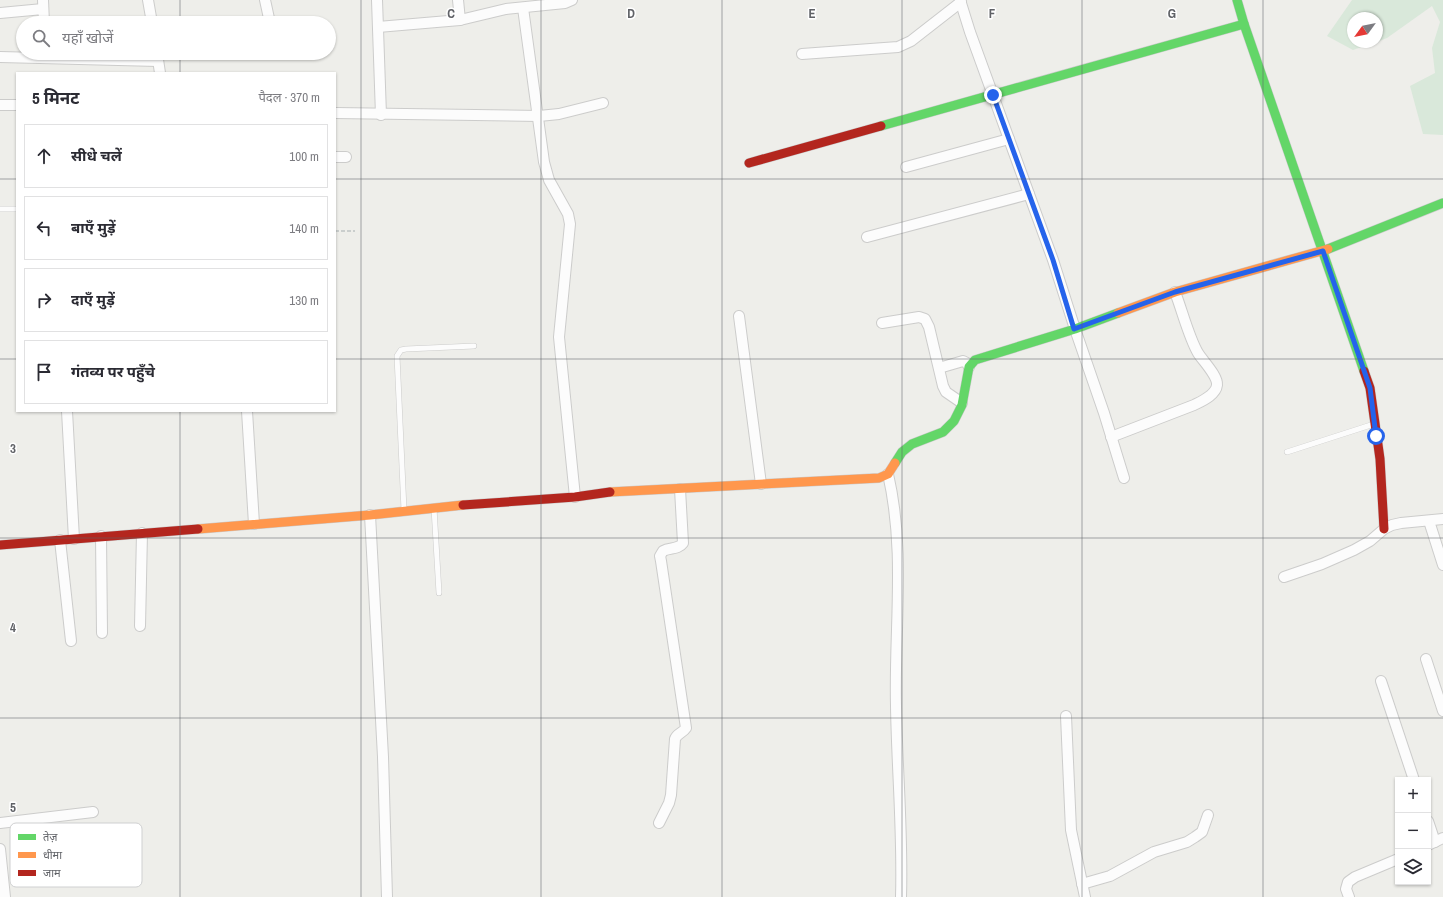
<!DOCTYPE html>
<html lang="hi">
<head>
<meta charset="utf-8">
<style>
	body { margin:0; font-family:"Archivo Narrow","Noto Sans Devanagari",sans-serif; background:#f2f2f3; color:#2b2b33 }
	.controls { position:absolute; right:12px; bottom:12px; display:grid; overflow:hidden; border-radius:0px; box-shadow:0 1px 3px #0004 }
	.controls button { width:36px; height:36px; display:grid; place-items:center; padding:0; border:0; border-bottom:1px solid #e1e1e2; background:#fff; color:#2b2b33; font:20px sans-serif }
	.compass { position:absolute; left:1347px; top:12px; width:36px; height:36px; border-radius:50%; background:#fff; box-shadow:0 1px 3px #0004; rotate:237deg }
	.stop { position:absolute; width:12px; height:12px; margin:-9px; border:3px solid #2563eb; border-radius:50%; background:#fff }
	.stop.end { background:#2563eb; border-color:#fff; box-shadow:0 1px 4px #0008 }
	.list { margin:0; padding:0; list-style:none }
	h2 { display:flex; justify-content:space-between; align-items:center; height:52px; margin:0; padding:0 16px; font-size:17px }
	h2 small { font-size:13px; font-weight:400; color:#7c7c81 }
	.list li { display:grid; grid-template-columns:26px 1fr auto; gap:12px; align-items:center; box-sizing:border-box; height:64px; margin:0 8px 8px; padding:0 8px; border:1px solid #e1e1e2; border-radius:0px }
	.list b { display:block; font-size:15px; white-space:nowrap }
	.list em { font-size:13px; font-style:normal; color:#7c7c81 }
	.icon { flex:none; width:22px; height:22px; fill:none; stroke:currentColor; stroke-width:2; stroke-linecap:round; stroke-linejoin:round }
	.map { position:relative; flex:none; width:1443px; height:897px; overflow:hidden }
	.search { position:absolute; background:#fff; box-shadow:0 1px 3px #0004; left:16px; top:16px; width:320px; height:44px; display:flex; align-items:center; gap:10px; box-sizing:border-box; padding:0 14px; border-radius:22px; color:#7c7c81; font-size:15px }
	.panel { position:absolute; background:#fff; box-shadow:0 1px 3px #0004; left:16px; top:72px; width:320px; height:340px; border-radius:0px }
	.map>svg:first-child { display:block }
	.green { fill:#d9e8da }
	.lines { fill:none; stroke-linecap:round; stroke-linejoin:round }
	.lane-casing { stroke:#cccccb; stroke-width:6 }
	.street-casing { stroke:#cccccb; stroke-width:12 }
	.fast-casing { stroke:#cacacb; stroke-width:10 }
	.slow-casing { stroke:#cacacb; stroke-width:10 }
	.jam-casing { stroke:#cacacb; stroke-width:10 }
	.path { stroke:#cacecd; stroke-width:2; stroke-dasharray:4 2; stroke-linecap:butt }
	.lane { stroke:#fcfcfc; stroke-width:5 }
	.street { stroke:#fcfcfc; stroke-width:10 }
	.fast { stroke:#63d668; stroke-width:9 }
	.slow { stroke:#ff974d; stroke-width:9 }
	.jam { stroke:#b3261e; stroke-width:9 }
	.route { stroke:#2563eb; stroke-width:5 }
	.grid { fill:none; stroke:#606267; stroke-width:1; stroke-opacity:0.55 }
	.key { fill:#fff; stroke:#cfd0d1; stroke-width:1 }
	.key-label { font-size:11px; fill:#606267 }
	.grid-label { font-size:13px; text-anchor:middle; font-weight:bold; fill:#606267; stroke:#fff; stroke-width:3; stroke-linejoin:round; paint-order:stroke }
</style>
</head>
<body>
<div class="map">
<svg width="1443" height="897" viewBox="0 0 1443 897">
	<rect width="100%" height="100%" fill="#eeeeea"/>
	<!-- green -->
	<polygon class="green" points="1352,0 1443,0 1443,135 1423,134 1410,86 1435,73 1432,48 1440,22 1432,6 1387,38 1377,42 1377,18 1353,18 1353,42 1376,42 1353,50 1327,36"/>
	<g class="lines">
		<!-- lane casing -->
		<g class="lane-casing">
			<g id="lane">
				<polyline points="0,209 17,209"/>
				<polyline points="1287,452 1374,424"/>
				<polyline points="434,508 439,593"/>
				<polyline points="404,510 397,356 401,350 406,349 474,346"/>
			</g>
		</g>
		<!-- street casing -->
		<g class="street-casing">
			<g id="street">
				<polyline points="43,0 44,23"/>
				<polyline points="148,0 152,23"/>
				<polyline points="265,0 270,23"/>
				<polyline points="377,0 381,115"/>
				<polyline points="458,0 460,20"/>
				<polyline points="960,0 970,32 1053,260 1075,329 1104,413 1124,478"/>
				<polyline points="523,8 544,162 549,180 568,214 570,224 559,337 575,497"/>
				<polyline points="0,13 43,9"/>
				<polyline points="378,27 460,20 506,9 565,3 572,0"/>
				<polyline points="157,53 160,73"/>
				<polyline points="275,53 275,54"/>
				<polyline points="802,54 898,47 911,41 961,2"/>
				<polyline points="0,57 158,61"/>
				<polyline points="0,105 17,105"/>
				<polyline points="335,113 539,116 559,114 603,103"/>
				<polyline points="335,157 346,157"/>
				<polyline points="906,167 1009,139"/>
				<polyline points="867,237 1029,194"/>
				<polyline points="739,316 761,484"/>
				<polyline points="882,323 919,317 925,319 929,327 943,386 946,392 962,403"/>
				<polyline points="939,368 963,361 967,363 969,367"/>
				<polyline points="67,411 74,539"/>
				<polyline points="247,411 254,524"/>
				<path d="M1111,437L1194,405C1202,401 1216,395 1217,385C1218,376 1203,361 1198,353C1189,338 1182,310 1175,292"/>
				<path d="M888,474C906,552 894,628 896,706C897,770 903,833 901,897"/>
				<polyline points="370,515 383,757 387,897"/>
				<polyline points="1429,521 1443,565"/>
				<polyline points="101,536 102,633"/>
				<polyline points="60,540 71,641"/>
				<polyline points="1284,577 1322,564 1354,550 1370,541 1384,529 1392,525 1401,523 1443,519"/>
				<polyline points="140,626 142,533"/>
				<polyline points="1426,659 1443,711"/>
				<polyline points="1381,681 1414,780"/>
				<polyline points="1066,716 1071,830 1085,897"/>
				<polyline points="1428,821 1435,842"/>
				<polyline points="0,823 93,812"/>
				<path d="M659,823L669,803L671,795L675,739C677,733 683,733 686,728L661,561L660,556L663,551C670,547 678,550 683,543L680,489"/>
				<polyline points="1428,845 1443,838"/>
				<polyline points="0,849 5,897"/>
				<polyline points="1082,884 1110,876 1154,852 1187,842 1195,837 1202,832 1208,815"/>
				<polyline points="1349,897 1346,889 1348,882 1355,877 1398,859"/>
			</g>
		</g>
		<!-- fast casing -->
		<g class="fast-casing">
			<g id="fast">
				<polyline points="1237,0 1244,24 1364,371"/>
				<polyline points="881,126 1244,24"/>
				<polyline points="1328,249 1443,203"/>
				<polyline points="895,463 902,452 912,444 943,432 954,421 962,405 969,367 975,360 1075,329 1118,313"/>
			</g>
		</g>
		<!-- slow casing -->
		<g class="slow-casing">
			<g id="slow">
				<polyline points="1118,313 1175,292 1328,249"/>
				<polyline points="610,492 879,478 888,474 895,463"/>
				<polyline points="198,529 370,515 463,505"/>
			</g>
		</g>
		<!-- jam casing -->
		<g class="jam-casing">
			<g id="jam">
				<polyline points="749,163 881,126"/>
				<polyline points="1364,371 1370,388 1380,459 1384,529"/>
				<polyline points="463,505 575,497 610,492"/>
				<polyline points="0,545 198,529"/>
			</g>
		</g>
		<!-- path -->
		<polyline class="path" points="335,231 355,231"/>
		<!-- lane -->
		<use href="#lane" class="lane"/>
		<!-- street -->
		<use href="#street" class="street"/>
		<!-- fast -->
		<use href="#fast" class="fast"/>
		<!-- slow -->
		<use href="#slow" class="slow"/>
		<!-- jam -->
		<use href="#jam" class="jam"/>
	</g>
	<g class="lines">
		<!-- route -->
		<polyline class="route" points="993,95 1053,260 1074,329 1175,292 1323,251 1370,388 1376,436"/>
	</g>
	<!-- grid -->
	<path class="grid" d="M180,0V23M361,0V897M541,0V897M722,0V897M902,0V897M1082,0V897M1263,0V897M180,53V73M0,179H17M335,179H1443M0,359H17M335,359H1443M180,411V897M0,538H1443M0,718H1443"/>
	<!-- legend -->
	<rect x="10" y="823" width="132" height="64" rx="6" class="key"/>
	<rect x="18" y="834" width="18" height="6" fill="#63d668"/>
	<rect x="18" y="852" width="18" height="6" fill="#ff974d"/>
	<rect x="18" y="870" width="18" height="6" fill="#b3261e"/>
	<g class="key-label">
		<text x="43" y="841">तेज़</text>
		<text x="43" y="859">धीमा</text>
		<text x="43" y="877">जाम</text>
	</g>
	<g class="grid-label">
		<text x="451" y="18">C</text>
		<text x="631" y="18">D</text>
		<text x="812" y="18">E</text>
		<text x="992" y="18">F</text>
		<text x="1172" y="18">G</text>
		<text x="13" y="453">3</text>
		<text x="13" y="632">4</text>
		<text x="13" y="812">5</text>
	</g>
</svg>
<div class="controls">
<button>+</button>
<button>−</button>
<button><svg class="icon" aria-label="layers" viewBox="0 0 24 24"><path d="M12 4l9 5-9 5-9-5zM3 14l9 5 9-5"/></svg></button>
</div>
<svg class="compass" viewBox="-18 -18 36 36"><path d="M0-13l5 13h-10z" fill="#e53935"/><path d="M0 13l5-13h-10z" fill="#7c7c81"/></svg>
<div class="stop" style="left:1376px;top:436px"></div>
<div class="stop end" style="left:993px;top:95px"></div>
<div class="search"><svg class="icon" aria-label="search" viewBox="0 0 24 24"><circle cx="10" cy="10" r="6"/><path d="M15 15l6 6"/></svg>यहाँ खोजें</div>
<section class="panel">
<h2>5 मिनट<small>पैदल · 370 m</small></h2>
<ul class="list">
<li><svg class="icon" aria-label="ahead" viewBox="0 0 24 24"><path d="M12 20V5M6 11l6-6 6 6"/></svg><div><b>सीधे चलें</b></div><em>100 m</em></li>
<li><svg class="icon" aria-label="left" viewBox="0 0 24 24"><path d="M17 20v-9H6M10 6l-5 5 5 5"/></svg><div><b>बाएँ मुड़ें</b></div><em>140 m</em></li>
<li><svg class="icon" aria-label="right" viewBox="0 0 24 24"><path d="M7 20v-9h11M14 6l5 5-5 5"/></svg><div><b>दाएँ मुड़ें</b></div><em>130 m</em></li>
<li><svg class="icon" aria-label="arrive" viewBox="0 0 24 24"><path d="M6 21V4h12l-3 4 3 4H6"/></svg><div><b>गंतव्य पर पहुँचे</b></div></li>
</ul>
</section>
</div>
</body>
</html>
